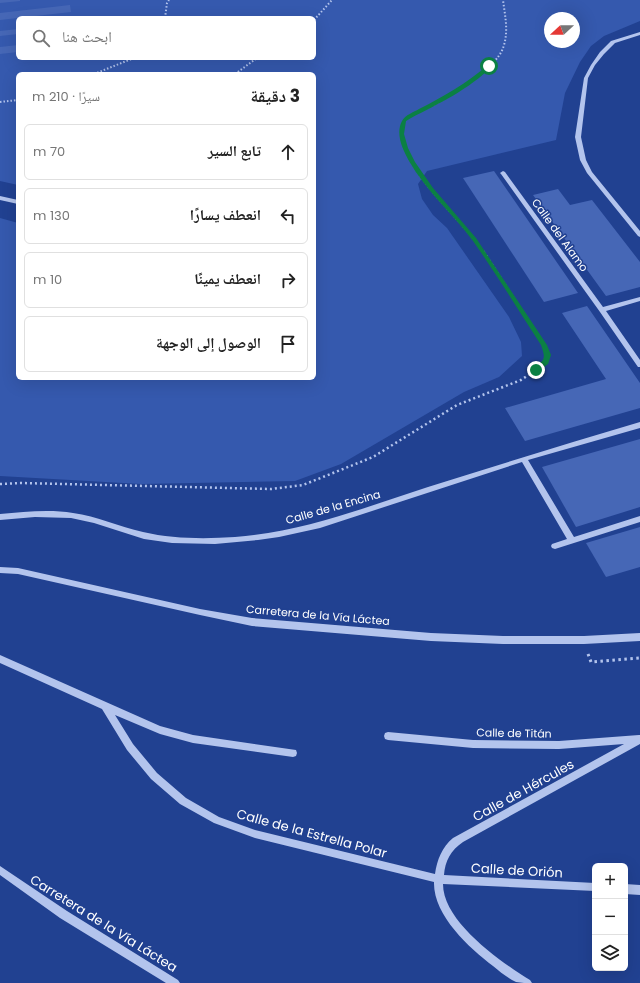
<!DOCTYPE html>
<html lang="ar">
<head>
<meta charset="utf-8">
<style>
	body { margin:0; font-family:Poppins,"Noto Naskh Arabic",sans-serif; background:#f6f6f6; color:#222; direction:rtl }
	.controls { position:absolute; right:12px; bottom:12px; display:grid; overflow:hidden; border-radius:6px; box-shadow:0 4px 16px #0002 }
	.controls button { width:36px; height:36px; display:grid; place-items:center; padding:0; border:0; border-bottom:1px solid #e0e0e0; background:#fff; color:#222; font:20px sans-serif }
	.compass { position:absolute; left:544px; top:12px; width:36px; height:36px; border-radius:50%; background:#fff; box-shadow:0 4px 16px #0002; rotate:249deg }
	.stop { position:absolute; width:12px; height:12px; margin:-9px; border:3px solid #0b8043; border-radius:50%; background:#fff }
	.stop.end { background:#0b8043; border-color:#fff; box-shadow:0 1px 4px #0008 }
	.list { margin:0; padding:0; list-style:none }
	h2 { display:flex; justify-content:space-between; align-items:center; height:52px; margin:0; padding:0 16px; font-size:17px }
	h2 small { font-size:13px; font-weight:400; color:#767676 }
	.list li { display:grid; grid-template-columns:26px 1fr auto; gap:12px; align-items:center; box-sizing:border-box; height:56px; margin:0 8px 8px; padding:0 8px; border:1px solid #e0e0e0; border-radius:6px }
	.list b { display:block; font-size:15px; white-space:nowrap }
	.list em { font-size:13px; font-style:normal; color:#767676 }
	.icon { flex:none; width:22px; height:22px; fill:none; stroke:currentColor; stroke-width:2; stroke-linecap:round; stroke-linejoin:round }
	.map { position:relative; flex:none; width:640px; height:983px; overflow:hidden; direction:ltr }
	.search { position:absolute; background:#fff; box-shadow:0 4px 16px #0002; left:16px; top:16px; width:300px; height:44px; display:flex; align-items:center; gap:10px; box-sizing:border-box; padding:0 14px; border-radius:6px; color:#767676; font-size:15px }
	.panel { position:absolute; background:#fff; box-shadow:0 4px 16px #0002; left:16px; top:72px; width:300px; height:308px; border-radius:6px; direction:rtl }
	.map>svg:first-child { display:block }
	.green { fill:#3559ae; fill-rule:evenodd }
	.building { fill:#4667b6 }
	.lines { fill:none; stroke-linecap:round; stroke-linejoin:round }
	.path-far2 { stroke:#b3c4ed; stroke-width:2; stroke-dasharray:1.5 2; stroke-linecap:butt }
	.path-far1 { stroke:#b3c4ed; stroke-width:2.5; stroke-dasharray:2 3; stroke-linecap:butt }
	.path { stroke:#b3c4ed; stroke-width:3; stroke-dasharray:2.5 3.5; stroke-linecap:butt }
	.minor { fill:#b3c4ed; fill-rule:evenodd }
	.route { fill:#0b8043 }
	.labels { text-anchor:middle; stroke-width:3; stroke-linejoin:round; paint-order:stroke }
	.street-label { font-size:11px; fill:#fff; stroke:#214191 }
	.near-street-label { font-size:13px; fill:#fff; stroke:#214191 }
</style>
</head>
<body>
<div class="map">
<svg width="640" height="983" viewBox="0 0 640 983">
	<rect width="100%" height="100%" fill="#214191"/>
	<!-- green -->
	<path class="green" d="M0,0H640V21L604,36L591,46L580,62L565,93L556,140L427,171L418,184L422,199L433,215L447,228L509,317L521,342L522,356L499,377L464,392L341,464L295,481L141,484L0,476V218L18,223V378H314V74H18V185L0,181ZM18,18H314V58H18ZM550,18H574V42H550Z"/>
	<!-- building -->
	<g class="building">
		<polygon points="0,0 20,0 20,1 0,3"/>
		<polygon points="70,5 71,12 0,20 0,13"/>
		<polygon points="18,29 18,34 0,36 0,31"/>
		<polygon points="18,45 18,52 0,54 0,47"/>
		<polygon points="494,171 578,293 544,302 463,178"/>
		<polygon points="558,189 570,205 592,200 640,262 640,287 606,296 533,195"/>
		<polygon points="587,306 640,383 640,408 525,441 505,408 606,379 562,313"/>
		<polygon points="640,439 640,507 576,527 542,467"/>
		<polygon points="640,527 640,567 606,577 586,543"/>
	</g>
	<g class="lines">
		<!-- path-far2 -->
		<g class="path-far2">
			<polyline points="165,18 167,3 169,0"/>
			<polyline points="314,20 332,0"/>
			<polyline points="94,74 134,58"/>
			<polyline points="235,74 257,58"/>
			<polyline points="0,102 18,100"/>
			<path d="M483,252C461,218 418,185 405,147C402,140 399,128 404,121C409,114 423,110 431,106C450,96 496,69 503,48C509,32 505,16 503,0"/>
		</g>
		<!-- path-far1 -->
		<polyline class="path-far1" points="0,484 21,483 271,489 303,485 373,457 457,405 521,380 545,364 548,355 544,345 483,251"/>
		<!-- path -->
		<polyline class="path" points="588,654 591,662 640,658"/>
		<!-- minor -->
		<g class="minor">
			<polygon points="640,32 640,35 615,43 604,54 595,65 588,78 581,137 586,160 592,172 640,231 640,237 638,236 587,173 580,160 575,137 584,78 591,65 600,52 611,41"/>
			<polygon points="503,171 505,172 603,307 640,297 640,301 606,311 640,360 640,367 638,367 600,312 501,174 500,173"/>
			<polygon points="0,196 18,200 18,204 0,200"/>
			<path d="M640,422V428L528,460L574,537L640,516V522L555,549L552,548L551,546L552,544L567,539L522,462L320,528L279,537L258,540L215,544L172,543L144,539L94,523L71,518L35,517L0,520V514C24,512 49,509 73,513C97,516 119,527 143,532C173,539 205,539 235,537C302,532 364,508 428,487C498,465 569,443 640,422Z"/>
			<polygon points="0,567 18,568 200,609 252,618 431,633 503,636 584,636 640,633 640,641 584,644 503,644 431,641 252,626 200,615 18,574 0,573"/>
			<path d="M0,655L160,726L193,735L296,750L297,753L296,756L293,757L193,743L160,734L115,715L133,744L157,773L186,798L219,817L255,830L435,874C437,860 442,847 453,838L624,744L559,749L473,748L388,740L385,739L384,736L385,733L388,732L473,740L559,741L639,735H640V744L463,842C451,850 445,861 444,875L595,883V891L443,884C443,922 501,962 530,980L532,983C527,983 521,983 516,982C508,978 500,972 493,966C469,948 433,915 434,882L255,838L214,823L180,804L151,779L127,750L102,709L0,663Z"/>
			<polygon points="0,866 67,911 178,980 180,983 166,983 60,918 0,875"/>
			<polygon points="625,884 640,885 640,895 625,894"/>
		</g>
	</g>
	<!-- route -->
	<path class="route" d="M488,65L492,66C470,89 438,104 411,118L406,121L404,134L408,148L415,162L433,188L476,238L547,345L551,355L548,364L536,373L533,370C543,359 547,362 541,345C519,311 497,275 473,241C453,214 426,191 409,161C403,150 395,134 402,121C405,115 414,112 419,109C443,97 467,83 488,65Z"/>
	<g class="labels">
		<!-- street labels -->
		<g class="street-label">
			<text transform="translate(560 235) rotate(54)" y="4">Calle del Alamo</text>
			<text transform="translate(333 507) rotate(-16)" y="4">Calle de la Encina</text>
			<text transform="translate(318 615) rotate(5)" y="4">Carretera de la Vía Láctea</text>
			<text transform="translate(514 733) rotate(1)" y="4">Calle de Titán</text>
		</g>
		<!-- near-street labels -->
		<g class="near-street-label">
			<text transform="translate(523 790) rotate(-29)" y="5">Calle de Hércules</text>
			<text transform="translate(312 833) rotate(15)" y="5">Calle de la Estrella Polar</text>
			<text transform="translate(517 870) rotate(3)" y="5">Calle de Orión</text>
			<text transform="translate(104 923) rotate(32)" y="5">Carretera de la Vía Láctea</text>
		</g>
	</g>
</svg>
<div class="controls">
<button>+</button>
<button>−</button>
<button><svg class="icon" aria-label="layers" viewBox="0 0 24 24"><path d="M12 4l9 5-9 5-9-5zM3 14l9 5 9-5"/></svg></button>
</div>
<svg class="compass" viewBox="-18 -18 36 36"><path d="M0-13l5 13h-10z" fill="#e53935"/><path d="M0 13l5-13h-10z" fill="#767676"/></svg>
<div class="stop" style="left:489px;top:66px"></div>
<div class="stop end" style="left:536px;top:370px"></div>
<div class="search"><svg class="icon" aria-label="search" viewBox="0 0 24 24"><circle cx="10" cy="10" r="6"/><path d="M15 15l6 6"/></svg>ابحث هنا</div>
<section class="panel">
<h2>3 دقيقة<small>سيرًا · 210 m</small></h2>
<ul class="list">
<li><svg class="icon" aria-label="ahead" viewBox="0 0 24 24"><path d="M12 20V5M6 11l6-6 6 6"/></svg><div><b>تابع السير</b></div><em>70 m</em></li>
<li><svg class="icon" aria-label="left" viewBox="0 0 24 24"><path d="M17 20v-9H6M10 6l-5 5 5 5"/></svg><div><b>انعطف يسارًا</b></div><em>130 m</em></li>
<li><svg class="icon" aria-label="right" viewBox="0 0 24 24"><path d="M7 20v-9h11M14 6l5 5-5 5"/></svg><div><b>انعطف يمينًا</b></div><em>10 m</em></li>
<li><svg class="icon" aria-label="arrive" viewBox="0 0 24 24"><path d="M6 21V4h12l-3 4 3 4H6"/></svg><div><b>الوصول إلى الوجهة</b></div></li>
</ul>
</section>
</div>
</body>
</html>
